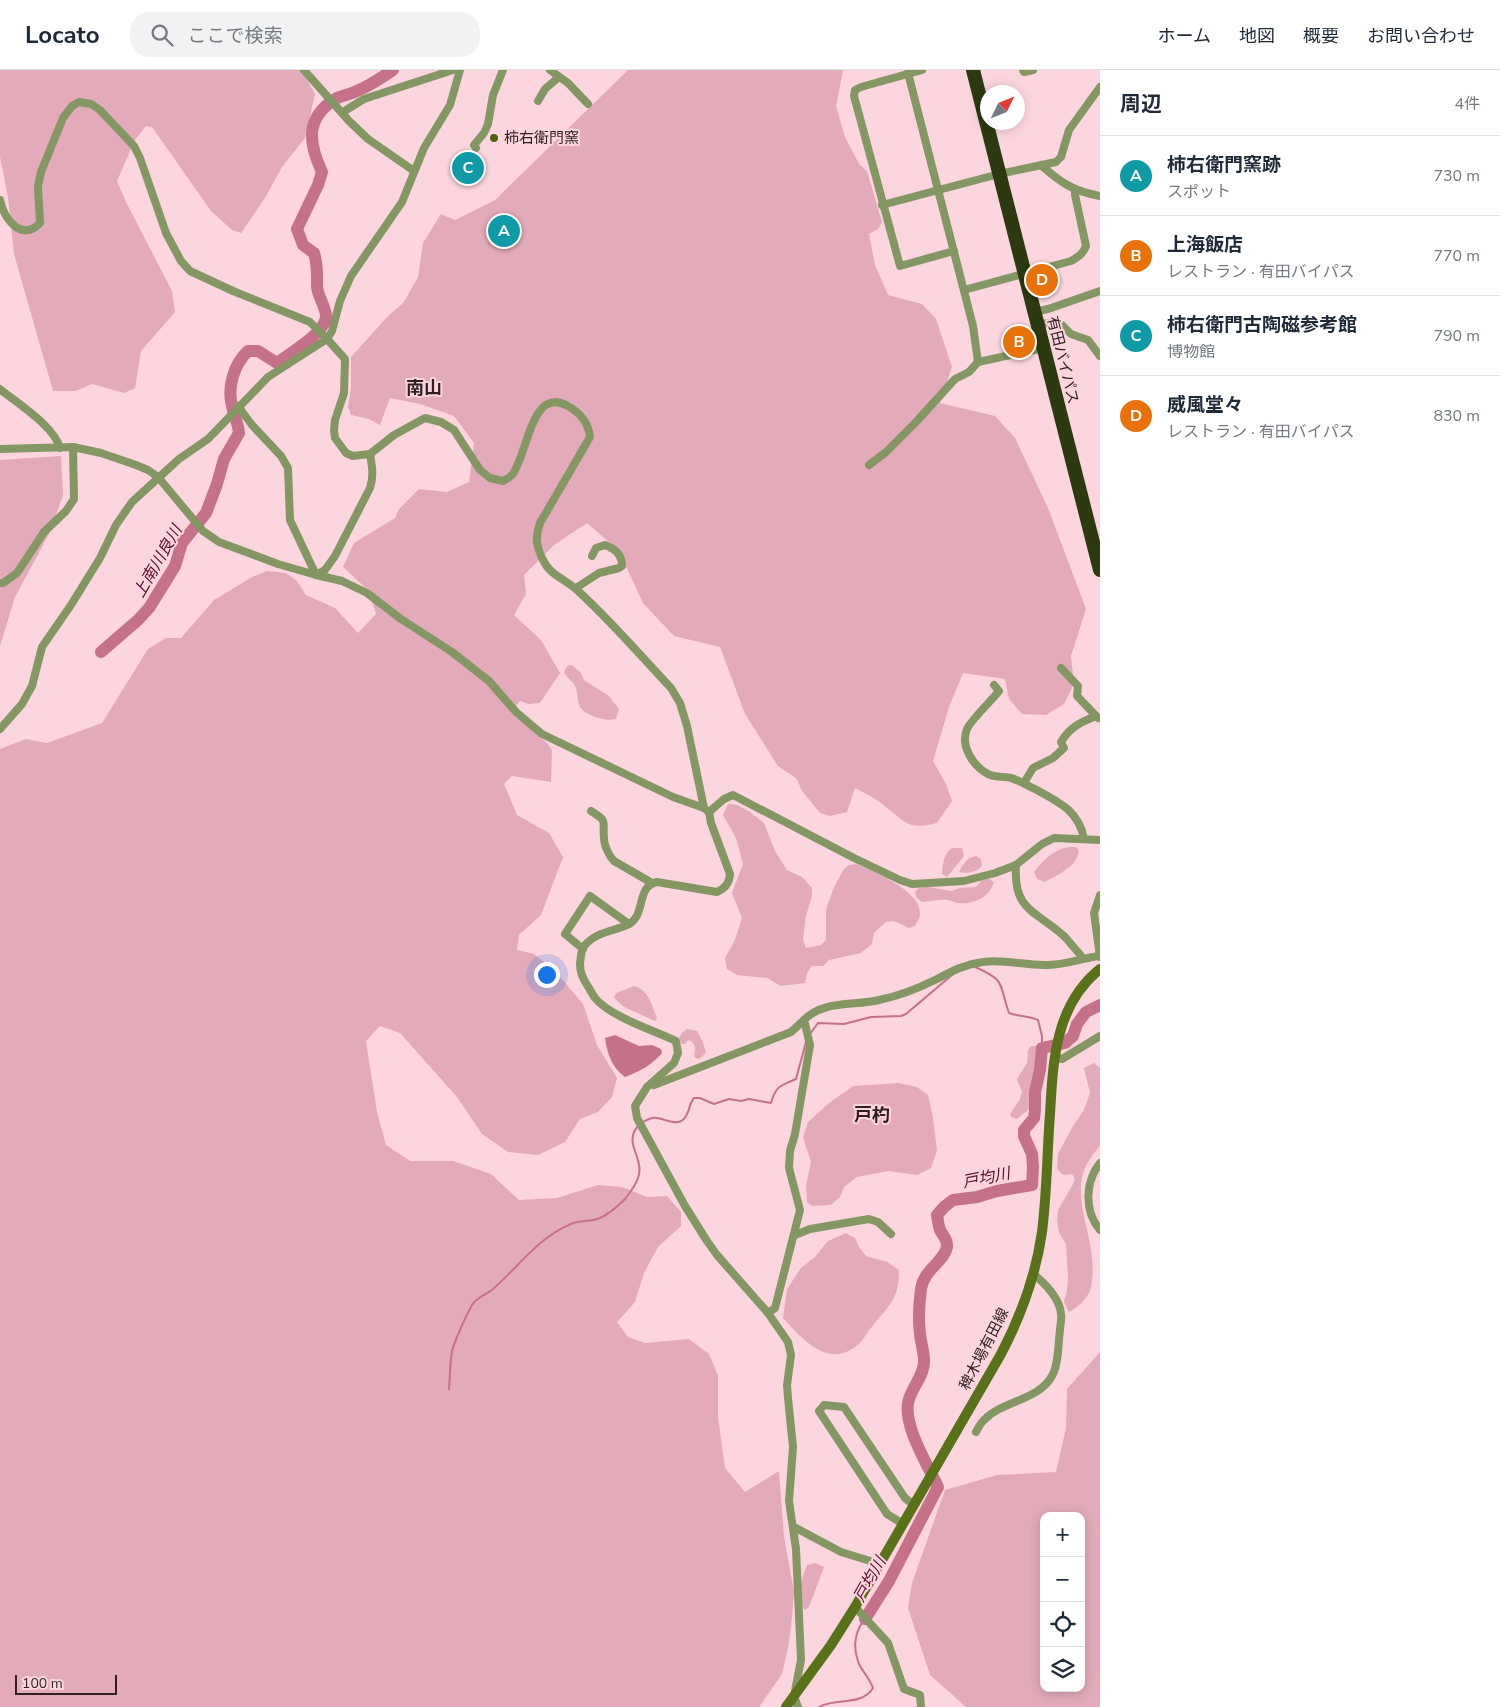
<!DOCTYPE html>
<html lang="ja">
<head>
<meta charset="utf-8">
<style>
	body { margin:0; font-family:"Nunito Sans","Noto Sans JP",sans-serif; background:#f2f2f3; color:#1f2937 }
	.controls { position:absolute; right:15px; bottom:15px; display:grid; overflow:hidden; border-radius:10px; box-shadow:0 2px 12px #0003 }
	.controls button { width:45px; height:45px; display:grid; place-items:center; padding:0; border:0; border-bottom:1px solid #e0e1e3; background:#fff; color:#1f2937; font:25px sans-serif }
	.compass { position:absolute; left:980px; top:15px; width:45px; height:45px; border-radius:50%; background:#fff; box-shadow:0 2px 12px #0003; rotate:47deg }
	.scale { position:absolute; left:15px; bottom:12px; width:102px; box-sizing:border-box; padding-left:5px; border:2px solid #2d1f22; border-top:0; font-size:14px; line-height:18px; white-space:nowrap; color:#2d1f22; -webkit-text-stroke:4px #fdd5de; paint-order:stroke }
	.you { position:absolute; left:546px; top:904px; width:18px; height:18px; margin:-12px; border:4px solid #fff; border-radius:50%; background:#1a73e8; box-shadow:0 0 0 8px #1a73e833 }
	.badge { display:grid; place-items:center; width:32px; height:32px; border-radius:50%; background:#4c630f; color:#fff; font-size:16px; font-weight:700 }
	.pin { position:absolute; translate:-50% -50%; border:2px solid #fff; box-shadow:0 1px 5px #0006 }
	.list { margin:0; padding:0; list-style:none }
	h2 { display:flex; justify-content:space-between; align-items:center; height:65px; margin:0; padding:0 20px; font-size:21px }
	h2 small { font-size:16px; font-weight:400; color:#747a83 }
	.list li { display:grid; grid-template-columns:32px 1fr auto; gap:15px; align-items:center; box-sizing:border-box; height:80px; padding:0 20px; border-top:1px solid #e0e1e3 }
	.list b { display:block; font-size:19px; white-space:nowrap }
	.list p { margin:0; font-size:16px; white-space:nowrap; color:#747a83 }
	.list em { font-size:16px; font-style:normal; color:#747a83 }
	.icon { flex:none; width:28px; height:28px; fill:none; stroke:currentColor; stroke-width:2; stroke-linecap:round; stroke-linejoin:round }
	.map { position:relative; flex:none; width:1100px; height:1637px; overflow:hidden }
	header { display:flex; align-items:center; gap:30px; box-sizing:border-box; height:70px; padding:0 25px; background:#fff; border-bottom:1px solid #e0e1e3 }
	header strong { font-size:24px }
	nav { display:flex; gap:28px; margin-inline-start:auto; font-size:18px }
	.search { width:350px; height:45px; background:#f2f2f3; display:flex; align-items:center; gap:12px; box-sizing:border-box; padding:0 18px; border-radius:20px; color:#747a83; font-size:19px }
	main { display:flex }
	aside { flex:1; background:#fff }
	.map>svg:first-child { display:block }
	.green { fill:#e3abb9; fill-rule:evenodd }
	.water { fill:#c57189 }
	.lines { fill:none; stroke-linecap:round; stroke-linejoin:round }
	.stream { stroke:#c57189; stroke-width:2 }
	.river { stroke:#c57189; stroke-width:12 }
	.street { stroke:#849763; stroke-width:8 }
	.secondary { stroke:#59721a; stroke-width:10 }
	.highway { stroke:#2d3a0f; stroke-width:14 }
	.poi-dot { fill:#4c630f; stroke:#fdd5de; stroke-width:2 }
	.labels { text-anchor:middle; stroke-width:4; stroke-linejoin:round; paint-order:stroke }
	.poi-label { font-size:15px; fill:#2d1f22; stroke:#fdd5de; text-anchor:start }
	.street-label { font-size:15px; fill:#2d1f22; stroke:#fdd5de }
	.water-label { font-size:16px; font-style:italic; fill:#5a0c2c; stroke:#fdd5de }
	.quarter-label { font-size:18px; font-weight:bold; fill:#2d1f22; stroke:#fdd5de }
</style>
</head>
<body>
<header>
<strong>Locato</strong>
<div class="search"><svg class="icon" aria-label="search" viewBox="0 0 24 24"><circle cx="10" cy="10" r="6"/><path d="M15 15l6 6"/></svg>ここで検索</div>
<nav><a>ホーム</a><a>地図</a><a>概要</a><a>お問い合わせ</a></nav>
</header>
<main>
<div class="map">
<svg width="1100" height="1637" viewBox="0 0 1100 1637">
	<rect width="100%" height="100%" fill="#fdd5de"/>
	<!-- green -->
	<g class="green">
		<polygon points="0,0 302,0 315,24 305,68 282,97 265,128 241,163 232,160 211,141 152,57 146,56 135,70 117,111 126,132 172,221 175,242 141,281 135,318 124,323 92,314 76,321 53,321 14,184 8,127 0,87"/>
		<path d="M628,0H843L836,36L845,67L859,94L867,101L882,152L878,159L869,164L875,195L888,225L922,234L936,249L952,297L940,333L995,346L1015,368L1048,438L1086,539L1071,586L1074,614L1064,634L1046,645L1022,644L1009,629L1005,609L963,603L949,637L933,691L946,714L952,731L937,753C907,761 905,751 882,734C874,727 864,723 855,718L847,742L830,746L820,743L802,721L797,709L778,696L745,644L720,577L674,566L643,533L619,481L587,453L554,475L524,505L526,524L514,545L541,570L560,603L540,633L529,634L520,631L510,642L546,672L552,680L551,712L512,706L504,714L517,745L549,763L563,787L541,845L519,865L517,880L534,884L556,902L583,934L597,975L617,1008L612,1027L598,1042L580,1049L565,1072L538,1085L508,1082L482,1064L457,1027L400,963L380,956L366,971L377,1042L386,1075L410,1091H453L491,1104L519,1130L557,1128L598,1115L622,1117L647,1127L667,1126L681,1142V1156L658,1177L644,1203L635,1232L617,1252L628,1267L645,1273L689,1269L709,1284L718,1305V1347L725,1398L745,1422L779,1401L784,1467L794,1522L792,1547L789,1573L782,1604L759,1637H0V679L26,669L47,673L102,653L148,579L166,568H181L214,530L252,507L267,501L286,503L297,511L306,525L335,538L358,563L376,544L369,521L343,497L354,473L395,448L399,439L419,419L447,422L469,412L474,373L454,346L420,334L390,328L380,355L369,349L351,345L348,337L351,318V287L388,246L404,232L418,207L423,173L441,144L455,150L495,130Z"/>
		<polygon points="61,386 63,425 49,464 15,527 0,576 0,390"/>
		<path d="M572,595L581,603L584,610L609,626L619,639L616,649C607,652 586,646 580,637C576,630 579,621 574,614C571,610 566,607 564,602L567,596Z"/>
		<path d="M728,734L737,735L750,742L764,753L775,781L787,800L802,807L812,818V826L806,846L803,869L806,878L821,875L826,870V839L834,817L844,799L849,795L856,794C873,802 921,820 920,844C920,848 917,852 915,856L909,858L894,851L886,852L874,863L872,874L861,883L829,890L823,896H812L807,903L805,913L781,916L767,908L737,905L727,899L725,888L734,872L742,848L732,823L743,794L736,768L723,745Z"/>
		<path d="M1069,777H1076L1079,781C1076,798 1058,804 1045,812L1037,809L1034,802C1044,789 1053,780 1069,777Z"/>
		<path d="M952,778H962L964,786L947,807L942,804C943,793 943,785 952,778Z"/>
		<path d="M976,786L981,789L982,796C977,802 967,804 959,802C964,793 966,788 976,786Z"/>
		<path d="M989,809L994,812C990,827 973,835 958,833C954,833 951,830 947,830C939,829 930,832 922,832L917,828L915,822L919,818L928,817L951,821L960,818L976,817L982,810Z"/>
		<path d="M634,916C648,919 652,935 657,948L655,951L624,937L614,928L616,923Z"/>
		<path d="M687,959L697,961L703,972L706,983L699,989L694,987C696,979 696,973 688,970L685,974H682L679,968L682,963Z"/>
		<polygon points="1031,976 1037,976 1040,979 1040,986 1031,1024 1032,1034 1028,1040 1017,1049 1011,1047 1010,1044 1020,1029 1022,1022 1017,1009 1027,993 1028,980"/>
		<path d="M1094,993L1100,998V1076C1090,1087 1083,1098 1081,1113C1079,1152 1100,1181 1090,1221C1085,1231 1078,1237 1069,1242L1064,1232L1067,1221L1068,1208L1066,1174L1059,1163L1057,1150L1058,1140L1072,1116L1075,1109L1072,1104L1063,1105L1057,1099L1058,1084L1073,1056L1084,1040L1090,1023L1084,998Z"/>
		<polygon points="898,1013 917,1017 928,1025 933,1048 937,1080 931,1098 917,1105 888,1101 857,1107 844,1117 840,1127 831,1135 812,1136 807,1132 806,1115 811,1092 803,1067 808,1052 829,1033 853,1016"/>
		<path d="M846,1163L855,1168L859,1177L866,1186L887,1192L899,1200C899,1227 891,1234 874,1254C869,1260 865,1267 860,1273C830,1301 803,1270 783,1248L787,1219L801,1198L815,1187L828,1171Z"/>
		<path d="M1100,1282V1637H966L930,1605L908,1538L912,1513L945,1420L997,1405L1056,1402L1066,1358L1067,1319ZM1044,1446H1081V1618H1044Z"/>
		<path d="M815,1493L824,1497L809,1537L805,1540C795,1529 802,1508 807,1495Z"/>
	</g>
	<!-- water -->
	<path class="water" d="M615,965L639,976L652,975L661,979L662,983C652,995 639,1002 625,1007C612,998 607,983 605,968Z"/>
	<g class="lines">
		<!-- stream -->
		<g class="stream">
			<path d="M973,896C1007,911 998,912 1009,943C1019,947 1027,945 1038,950L1042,966V978"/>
			<polyline points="810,964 818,953 844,954 871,947 901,946 906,944 952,905"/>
			<path d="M641,1053C644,1051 649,1049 652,1048C663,1046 678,1060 686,1046C690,1040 689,1034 694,1028H700L714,1034L729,1029L741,1031L749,1029L771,1033C776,1015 781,1016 796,1009L806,972"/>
			<path d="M449,1319C450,1306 450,1293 452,1281C455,1270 466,1246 472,1235C476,1228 487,1224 493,1219C518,1197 539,1167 571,1154C579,1150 589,1152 597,1149C607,1146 618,1136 625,1129C632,1120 642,1107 639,1095C637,1081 626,1070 638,1056"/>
			<path d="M819,1637C836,1627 861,1637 873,1618C870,1609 863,1602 859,1594C853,1578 854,1565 863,1551"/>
		</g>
		<!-- river -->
		<g class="river">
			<path d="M101,582L138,550L149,538L175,496L182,473L206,443L217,414L224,389L239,363C238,353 234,345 232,336C227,317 234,294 248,281H258L277,293C290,283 326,263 326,246C326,237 318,227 317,217C317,204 318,196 314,183L303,175L297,159L318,115L322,102C308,72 305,47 337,28C344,25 352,24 359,20C371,15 382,7 393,0"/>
			<path d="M865,1549L889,1511L938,1417C928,1395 901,1353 909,1329C913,1316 925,1304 924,1290C924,1282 921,1273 920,1264C918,1249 919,1234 921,1219C924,1199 944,1192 947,1177C948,1170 943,1166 940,1160C938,1155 938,1150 937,1145L944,1137L953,1130L977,1127L997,1121L1032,1115L1033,1097L1032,1084L1024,1066V1060L1034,1048L1035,1040V1022L1040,1000L1042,978L1065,973L1073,966L1077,954L1086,942L1100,935"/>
		</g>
		<!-- street -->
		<g class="street">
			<polyline points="304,0 349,51 368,69 414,101"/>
			<polyline points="550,0 568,13 588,34"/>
			<polyline points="922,0 861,17 855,20 854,26 900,196 954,181"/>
			<polyline points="1023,0 1024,2 1033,0"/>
			<polyline points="908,3 973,256 978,292"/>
			<polyline points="538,31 545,19 559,7"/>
			<polyline points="343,42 364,29 453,0"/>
			<polyline points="476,78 474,75 484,63 488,54 493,25 503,0"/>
			<path d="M1041,95C1061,113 1073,121 1100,126"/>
			<path d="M0,130C4,148 21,173 40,153L38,116L41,102L63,48L72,36L79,32L91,34L100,40L134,76L140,88L166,163L181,191L190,201L233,221L310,252L327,269L345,289L344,323L335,350L334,360L335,368L346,383L353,386L370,384L394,365L425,348L441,352L454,360L480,400L490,408L503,411C507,409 512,406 514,402C530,376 533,304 579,344C586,351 589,357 590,367L540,453C535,467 536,476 543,490C550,505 565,509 577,520C610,550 640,585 671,618L680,633L687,656L704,738"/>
			<polyline points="882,135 999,104 1056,92 1061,87 1069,60 1100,17"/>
			<path d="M964,220L1071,191C1078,187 1083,184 1086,176L1075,125V119"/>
			<polyline points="1034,242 1048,239 1100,221"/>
			<polyline points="1037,254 1054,253 1062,255 1071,264 1088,270 1100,286"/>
			<path d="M0,319C17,333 54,356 60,378"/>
			<path d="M238,336L252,355L281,386L288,398L290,450L316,505L342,511L367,523L401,549L452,582L489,611L516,642L542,664L673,727L704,738L709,742L711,753L730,804C729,814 725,818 717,822L657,812C636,816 646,845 629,854C616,861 599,861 587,873C581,878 581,886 580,894C580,901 583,909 587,915C590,919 592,924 595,928C611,947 653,960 676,971L678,983L674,993L647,1017L635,1036L637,1048L685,1136L707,1171L717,1185L768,1243L788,1272L791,1285L787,1315L788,1328L793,1377L789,1431L796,1479L801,1590L794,1626L798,1637"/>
			<path d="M0,379L73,377L101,383L136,395L148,400L158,407L203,461L219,472L278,494L316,505L325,500L335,486L370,418C374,406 372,396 370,384"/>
			<polyline points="869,395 886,382 916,352 955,309 969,302 978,292 1043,278"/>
			<polyline points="0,513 3,513 17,503 44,462 66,441 74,429 73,377"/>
			<path d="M576,518L599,503L619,498L622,496C622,484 615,479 605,475L596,478L592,486"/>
			<polyline points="1061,598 1078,616 1077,626 1098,648"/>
			<path d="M994,615L999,621C992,630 971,650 967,659C960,676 973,696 988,704C995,708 1004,706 1011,708C1019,710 1028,716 1035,719C1059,732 1079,741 1084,769"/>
			<polyline points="0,659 22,634 32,616 42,577 71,535 100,488 116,455 132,432 179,389 208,369 268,307 327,269 332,261 340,231 351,206 402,132 424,78 450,35 460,0"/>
			<path d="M1024,713L1033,698L1053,688L1064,678L1061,672C1070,657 1081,652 1096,646"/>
			<path d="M591,741C609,752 602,751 604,768C604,775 609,786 614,791L652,813"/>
			<polyline points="709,742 724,729 733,725 854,788 900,810 912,814 964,811 995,803 1016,795 1042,774 1054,768 1100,770"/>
			<path d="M1016,795C1013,842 1036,840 1065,867C1071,874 1077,881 1083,888"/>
			<polyline points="1100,825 1094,843 1100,887"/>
			<polyline points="583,879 565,864 590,826 629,854"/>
			<polyline points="1054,988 1062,989 1100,966"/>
			<polyline points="654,1015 791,962 804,950"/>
			<path d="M1100,1093C1085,1112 1084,1141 1100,1160"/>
			<polyline points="795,1165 810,1159 869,1149 878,1152 891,1164"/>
			<path d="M768,1243L775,1238L800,1140L789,1098L790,1081L795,1064L810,975L804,950C823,930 854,936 879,930C899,926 919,918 937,909C952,901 965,894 983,892C1003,889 1023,895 1044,895C1063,896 1081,888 1100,886"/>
			<path d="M976,1362C978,1358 981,1353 984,1350C1003,1330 1038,1331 1052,1306C1059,1293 1058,1274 1060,1260C1060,1255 1062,1249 1061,1244C1060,1229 1045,1213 1033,1204"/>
			<polyline points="903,1454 887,1444 819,1341 824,1335 844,1337 905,1428 914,1435"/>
			<polyline points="794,1457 841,1482 880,1494"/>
			<polyline points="855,1537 888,1573 904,1619 920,1625 921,1637"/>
		</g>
		<!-- secondary -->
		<path class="secondary" d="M786,1637L831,1575L855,1537L1001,1284C1021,1246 1036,1204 1042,1162C1047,1123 1047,1083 1050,1044C1053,991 1055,935 1100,899"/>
		<!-- highway -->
		<polyline class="highway" points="973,0 1100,500"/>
	</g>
	<!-- markers -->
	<circle class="poi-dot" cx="494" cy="68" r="5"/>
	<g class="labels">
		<!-- poi labels -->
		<g class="poi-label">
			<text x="504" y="73">柿右衛門窯</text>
		</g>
		<!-- street labels -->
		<g class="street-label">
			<text transform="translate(1063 290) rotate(76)" y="5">有田バイパス</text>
			<text transform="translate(984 1279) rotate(-63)" y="5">稗木場有田線</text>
		</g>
		<!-- water labels -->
		<g class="water-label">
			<text transform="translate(157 491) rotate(-60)" y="6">上南川良川</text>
			<text transform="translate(986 1107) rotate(-11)" y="6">戸均川</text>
			<text transform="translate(869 1509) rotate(-61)" y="6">戸均川</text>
		</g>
		<!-- quarter labels -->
		<g class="quarter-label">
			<text x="424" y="324">南山</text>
			<text x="872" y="1051">戸杓</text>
		</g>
	</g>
</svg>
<div class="controls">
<button>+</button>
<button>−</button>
<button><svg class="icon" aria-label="locate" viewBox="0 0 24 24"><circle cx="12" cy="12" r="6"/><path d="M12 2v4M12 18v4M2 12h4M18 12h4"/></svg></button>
<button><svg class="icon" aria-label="layers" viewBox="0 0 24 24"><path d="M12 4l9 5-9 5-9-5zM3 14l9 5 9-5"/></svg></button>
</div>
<svg class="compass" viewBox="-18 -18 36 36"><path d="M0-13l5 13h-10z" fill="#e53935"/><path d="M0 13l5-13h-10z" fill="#747a83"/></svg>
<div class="scale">100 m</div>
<div class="you"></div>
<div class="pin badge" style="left:504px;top:161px;background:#0f9aa8">A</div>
<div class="pin badge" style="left:1019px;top:272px;background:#e8710a">B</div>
<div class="pin badge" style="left:468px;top:98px;background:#0f9aa8">C</div>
<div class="pin badge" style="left:1042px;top:210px;background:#e8710a">D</div>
</div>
<aside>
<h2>周辺<small>4件</small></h2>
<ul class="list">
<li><span class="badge" style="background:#0f9aa8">A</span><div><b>柿右衛門窯跡</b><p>スポット</p></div><em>730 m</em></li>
<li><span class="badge" style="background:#e8710a">B</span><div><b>上海飯店</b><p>レストラン · 有田バイパス</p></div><em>770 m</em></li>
<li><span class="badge" style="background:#0f9aa8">C</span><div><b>柿右衛門古陶磁参考館</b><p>博物館</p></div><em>790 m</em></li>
<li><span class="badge" style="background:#e8710a">D</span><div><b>威風堂々</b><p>レストラン · 有田バイパス</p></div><em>830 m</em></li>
</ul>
</aside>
</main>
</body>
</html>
